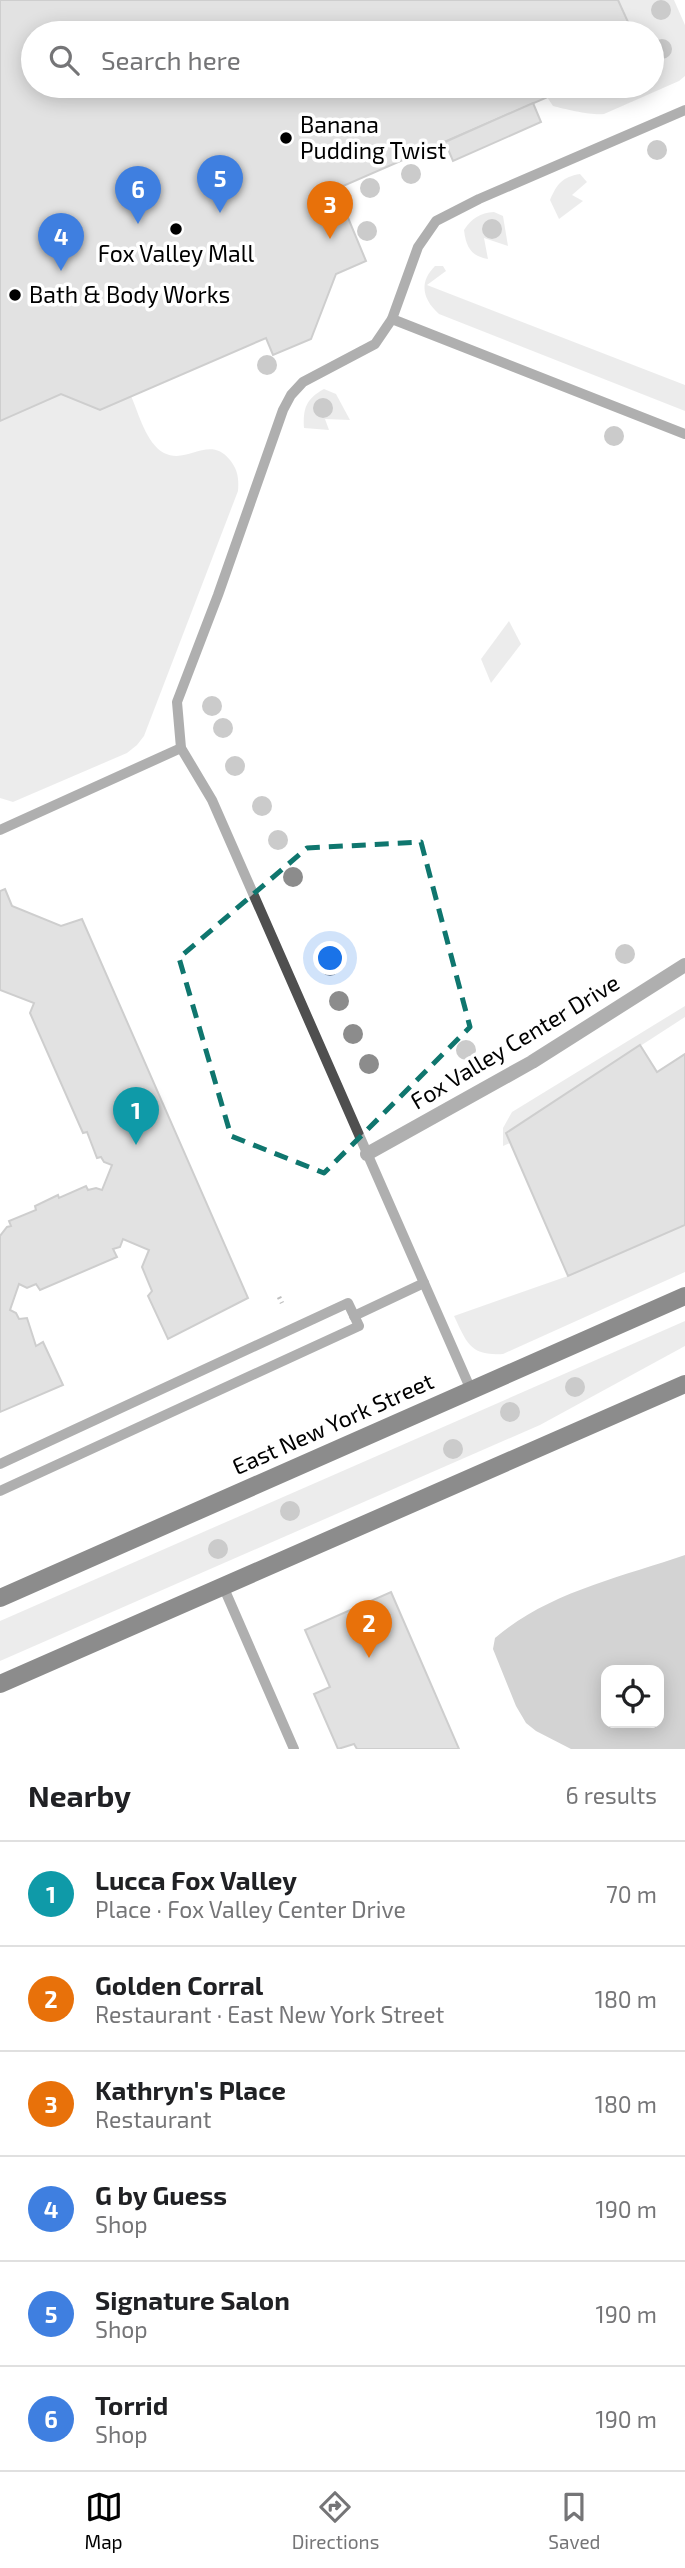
<!DOCTYPE html>
<html lang="en">
<head>
<meta charset="utf-8">
<style>
	body { margin:0; font-family:"Exo 2",sans-serif; background:#f6f6f6; color:#202124 }
	.controls { position:absolute; right:21px; bottom:21px; display:grid; overflow:hidden; border-radius:14px; box-shadow:0 4px 18px #0003 }
	.controls button { width:63px; height:63px; display:grid; place-items:center; padding:0; border:0; border-bottom:2px solid #e0e0e0; background:#fff; color:#202124; font:35px sans-serif }
	.you { position:absolute; left:331px; top:959px; width:24px; height:24px; margin:-18px; border:5px solid #fff; border-radius:50%; background:#1a73e8; box-shadow:0 0 0 10px #1a73e833 }
	.badge { display:grid; place-items:center; width:46px; height:46px; border-radius:50%; background:#000; color:#fff; font-size:23px; font-weight:700 }
	.pin { position:absolute; translate:-50% -58px; filter:drop-shadow(0 2px 4px #0008) }
	.pin::after { content:''; position:absolute; top:37px; width:24px; height:21px; background:inherit; clip-path:polygon(0 0,100% 0,50% 100%) }
	.list { margin:0; padding:0; list-style:none }
	h2 { display:flex; justify-content:space-between; align-items:center; height:91px; margin:0; padding:0 28px; font-size:30px }
	h2 small { font-size:23px; font-weight:400; color:#757577 }
	.list li { display:grid; grid-template-columns:46px 1fr auto; gap:21px; align-items:center; box-sizing:border-box; height:105px; padding:0 28px; border-top:2px solid #e0e0e0 }
	.list b { display:block; font-size:26px; white-space:nowrap }
	.list p { margin:0; font-size:23px; white-space:nowrap; color:#757577 }
	.list em { font-size:23px; font-style:normal; color:#757577 }
	.icon { flex:none; width:38px; height:38px; fill:none; stroke:currentColor; stroke-width:2; stroke-linecap:round; stroke-linejoin:round }
	.map { position:relative; flex:none; width:685px; height:1749px; overflow:hidden }
	.search { position:absolute; background:#fff; box-shadow:0 4px 18px #0003; left:21px; right:21px; top:21px; height:77px; display:flex; align-items:center; gap:18px; box-sizing:border-box; padding:0 24px; border-radius:38px; color:#757577; font-size:26px }
	.sheet { height:721px; background:#fff }
	nav { display:flex; justify-content:space-around; align-items:center; box-sizing:border-box; height:98px; border-top:2px solid #e0e0e0; background:#fff; font-size:19px; color:#757577 }
	nav a { display:grid; justify-items:center; gap:4px }
	nav .on { color:#000 }
	.map>svg:first-child { display:block }
	.green { fill:#d6d6d6 }
	.water { fill:#9d9d9d; fill-rule:evenodd }
	.building { fill:#bfbfbf; stroke:#939393; stroke-width:2 }
	.lines { fill:none; stroke-linecap:round; stroke-linejoin:round }
	.path { stroke:#717171; stroke-width:4.5; stroke-dasharray:2 3.5; stroke-linecap:butt }
	.lane { stroke:#4f4f4f; stroke-width:10 }
	.street { stroke:#4f4f4f; stroke-width:14 }
	.primary { stroke:#000; stroke-width:18 }
	.tree { fill:#8c8c8c }
	.marked { fill:none; stroke:#0f766e; stroke-width:5; stroke-dasharray:14 9; stroke-linejoin:round }
	.poi-dot { fill:#000; stroke:#fff; stroke-width:2.5 }
	.labels { text-anchor:middle; stroke-width:7; stroke-linejoin:round; paint-order:stroke }
	.poi-label { font-size:23px; fill:#000; stroke:#fff; text-anchor:start }
	.street-label { font-size:23px; fill:#000; stroke:#fff }
</style>
</head>
<body>
<div class="map">
<svg width="685" height="1749" viewBox="0 0 685 1749">
	<rect width="100%" height="100%" fill="#fff"/>
	<!-- green -->
	<g class="green">
		<path d="M618,0H674L685,25V76L679,81L604,114C594,116 564,109 553,106L547,97L573,86H652V33H633Z"/>
		<path d="M580,174L587,182L572,195L583,201L559,219L550,200C557,184 562,177 580,174Z"/>
		<path d="M494,212L503,216L508,246L484,238L488,259C471,256 466,247 464,230C472,218 480,213 494,212Z"/>
		<path d="M435,266H443L446,271L427,285L685,385V411L439,314C422,299 419,282 435,266Z"/>
		<path d="M324,389L336,394L350,420L325,419L329,430L304,428C303,408 306,399 324,389Z"/>
		<path d="M61,394L131,396C139,414 146,443 164,453C188,465 209,434 230,460C238,470 239,479 238,491L144,736L137,745L127,753L13,802L0,798V421Z"/>
		<polygon points="509,621 521,644 491,683 481,659"/>
		<polygon points="685,1006 685,1017 506,1133 510,1143 503,1146 503,1128 512,1112"/>
		<path d="M685,1225V1272L503,1354C470,1356 467,1343 454,1316L568,1276Z"/>
		<polygon points="685,1321 685,1346 540,1425 0,1661 0,1621"/>
	</g>
	<!-- water -->
	<path class="water" d="M685,1555V1749H571L536,1731L526,1723L516,1706L493,1649L495,1638C547,1593 621,1577 685,1555ZM606,1670H659V1723H606Z"/>
	<!-- building -->
	<g class="building">
		<polygon points="0,0 618,0 633,33 33,33 33,86 573,86 336,189 366,261 336,274 311,339 273,355 266,338 100,410 61,394 0,421"/>
		<polygon points="533,103 541,122 453,161 445,142"/>
		<polygon points="5,889 12,906 61,926 82,919 248,1298 168,1339 148,1296 152,1291 142,1267 149,1250 123,1239 120,1247 113,1249 117,1257 40,1290 36,1284 27,1288 19,1284 10,1310 16,1313 19,1319 27,1318 36,1346 43,1342 63,1385 0,1412 0,1236 7,1227 11,1226 9,1221 36,1210 35,1206 58,1195 59,1198 86,1186 88,1190 96,1188 102,1190 112,1165 104,1162 101,1157 97,1158 87,1132 83,1133 30,1013 34,1003 0,990 0,891"/>
		<polygon points="640,1045 657,1072 685,1054 685,1225 568,1276 506,1133"/>
		<polygon points="391,1592 459,1749 357,1749 354,1744 338,1749 314,1694 330,1687 305,1630"/>
	</g>
	<g class="lines">
		<!-- path -->
		<polyline class="path" points="279,1297 282,1303"/>
		<!-- lane -->
		<g class="lane">
			<polyline points="392,319 685,434"/>
			<polyline points="0,830 181,748"/>
			<polyline points="354,1316 424,1283"/>
			<polyline points="471,1390 212,800 181,748 177,702 218,595 283,410 291,395 303,382 375,344 392,319 418,247 436,221 479,199 685,110"/>
			<polyline points="0,1464 348,1303 359,1326 0,1491"/>
			<polyline points="223,1586 294,1749"/>
		</g>
		<!-- street -->
		<polyline class="street" points="367,1154 532,1062 685,965"/>
		<!-- primary -->
		<g class="primary">
			<polyline points="0,1598 685,1296"/>
			<polyline points="0,1684 685,1384"/>
		</g>
	</g>
	<!-- trees -->
	<g class="tree">
		<circle cx="661" cy="10" r="10"/>
		<circle cx="662" cy="49" r="10"/>
		<circle cx="657" cy="150" r="10"/>
		<circle cx="411" cy="174" r="10"/>
		<circle cx="370" cy="188" r="10"/>
		<circle cx="492" cy="229" r="10"/>
		<circle cx="367" cy="231" r="10"/>
		<circle cx="267" cy="365" r="10"/>
		<circle cx="323" cy="408" r="10"/>
		<circle cx="614" cy="436" r="10"/>
		<circle cx="212" cy="706" r="10"/>
		<circle cx="223" cy="728" r="10"/>
		<circle cx="235" cy="766" r="10"/>
		<circle cx="262" cy="806" r="10"/>
		<circle cx="278" cy="840" r="10"/>
		<circle cx="293" cy="877" r="10"/>
		<circle cx="625" cy="954" r="10"/>
		<circle cx="330" cy="966" r="10"/>
		<circle cx="339" cy="1001" r="10"/>
		<circle cx="353" cy="1034" r="10"/>
		<circle cx="466" cy="1050" r="10"/>
		<circle cx="369" cy="1064" r="10"/>
		<circle cx="575" cy="1387" r="10"/>
		<circle cx="510" cy="1412" r="10"/>
		<circle cx="453" cy="1449" r="10"/>
		<circle cx="290" cy="1511" r="10"/>
		<circle cx="218" cy="1549" r="10"/>
	</g>
	<!-- marked area -->
	<path d="M0 0H685V1749H0ZM421,842L470,1027L324,1173L231,1136L179,958L307,848Z" fill="#fff" fill-opacity=".55" fill-rule="evenodd"/>
	<path class="marked" d="M421,842L470,1027L324,1173L231,1136L179,958L307,848Z"/>
	<!-- markers -->
	<g class="poi-dot">
		<circle cx="286" cy="138" r="7"/>
		<circle cx="176" cy="229" r="7"/>
		<circle cx="15" cy="295" r="7"/>
	</g>
	<g class="labels">
		<!-- poi labels -->
		<g class="poi-label">
			<text x="300" y="133">Banana<tspan x="300" dy="26">Pudding Twist</tspan></text>
			<text x="176" y="262" text-anchor="middle">Fox Valley Mall</text>
			<text x="29" y="303">Bath &amp; Body Works</text>
		</g>
		<!-- street labels -->
		<g class="street-label">
			<text transform="translate(515 1042) rotate(-31)" y="8">Fox Valley Center Drive</text>
			<text transform="translate(333 1424) rotate(-24)" y="8">East New York Street</text>
		</g>
	</g>
</svg>
<div class="controls">
<button><svg class="icon" aria-label="locate" viewBox="0 0 24 24"><circle cx="12" cy="12" r="6"/><path d="M12 2v4M12 18v4M2 12h4M18 12h4"/></svg></button>
</div>
<div class="you"></div>
<div class="pin badge" style="left:136px;top:1145px;background:#0f9aa8">1</div>
<div class="pin badge" style="left:369px;top:1658px;background:#e8710a">2</div>
<div class="pin badge" style="left:330px;top:239px;background:#e8710a">3</div>
<div class="pin badge" style="left:61px;top:271px;background:#3f7fe0">4</div>
<div class="pin badge" style="left:220px;top:213px;background:#3f7fe0">5</div>
<div class="pin badge" style="left:138px;top:224px;background:#3f7fe0">6</div>
<div class="search"><svg class="icon" aria-label="search" viewBox="0 0 24 24"><circle cx="10" cy="10" r="6"/><path d="M15 15l6 6"/></svg>Search here</div>
</div>
<section class="sheet">
<h2>Nearby<small>6 results</small></h2>
<ul class="list">
<li><span class="badge" style="background:#0f9aa8">1</span><div><b>Lucca Fox Valley</b><p>Place · Fox Valley Center Drive</p></div><em>70 m</em></li>
<li><span class="badge" style="background:#e8710a">2</span><div><b>Golden Corral</b><p>Restaurant · East New York Street</p></div><em>180 m</em></li>
<li><span class="badge" style="background:#e8710a">3</span><div><b>Kathryn's Place</b><p>Restaurant</p></div><em>180 m</em></li>
<li><span class="badge" style="background:#3f7fe0">4</span><div><b>G by Guess</b><p>Shop</p></div><em>190 m</em></li>
<li><span class="badge" style="background:#3f7fe0">5</span><div><b>Signature Salon</b><p>Shop</p></div><em>190 m</em></li>
<li><span class="badge" style="background:#3f7fe0">6</span><div><b>Torrid</b><p>Shop</p></div><em>190 m</em></li>
</ul>
</section>
<nav>
<a class="on"><svg class="icon" aria-label="map" viewBox="0 0 24 24"><path d="M3 6l6-2 6 2 6-2v14l-6 2-6-2-6 2zM9 4v14M15 6v14"/></svg>Map</a>
<a><svg class="icon" aria-label="directions" viewBox="0 0 24 24"><path d="M12 3l9 9-9 9-9-9zM9 14v-3h6M13 9l2 2-2 2"/></svg>Directions</a>
<a><svg class="icon" aria-label="saved" viewBox="0 0 24 24"><path d="M7 4h10v16l-5-4-5 4z"/></svg>Saved</a>
</nav>
</body>
</html>
